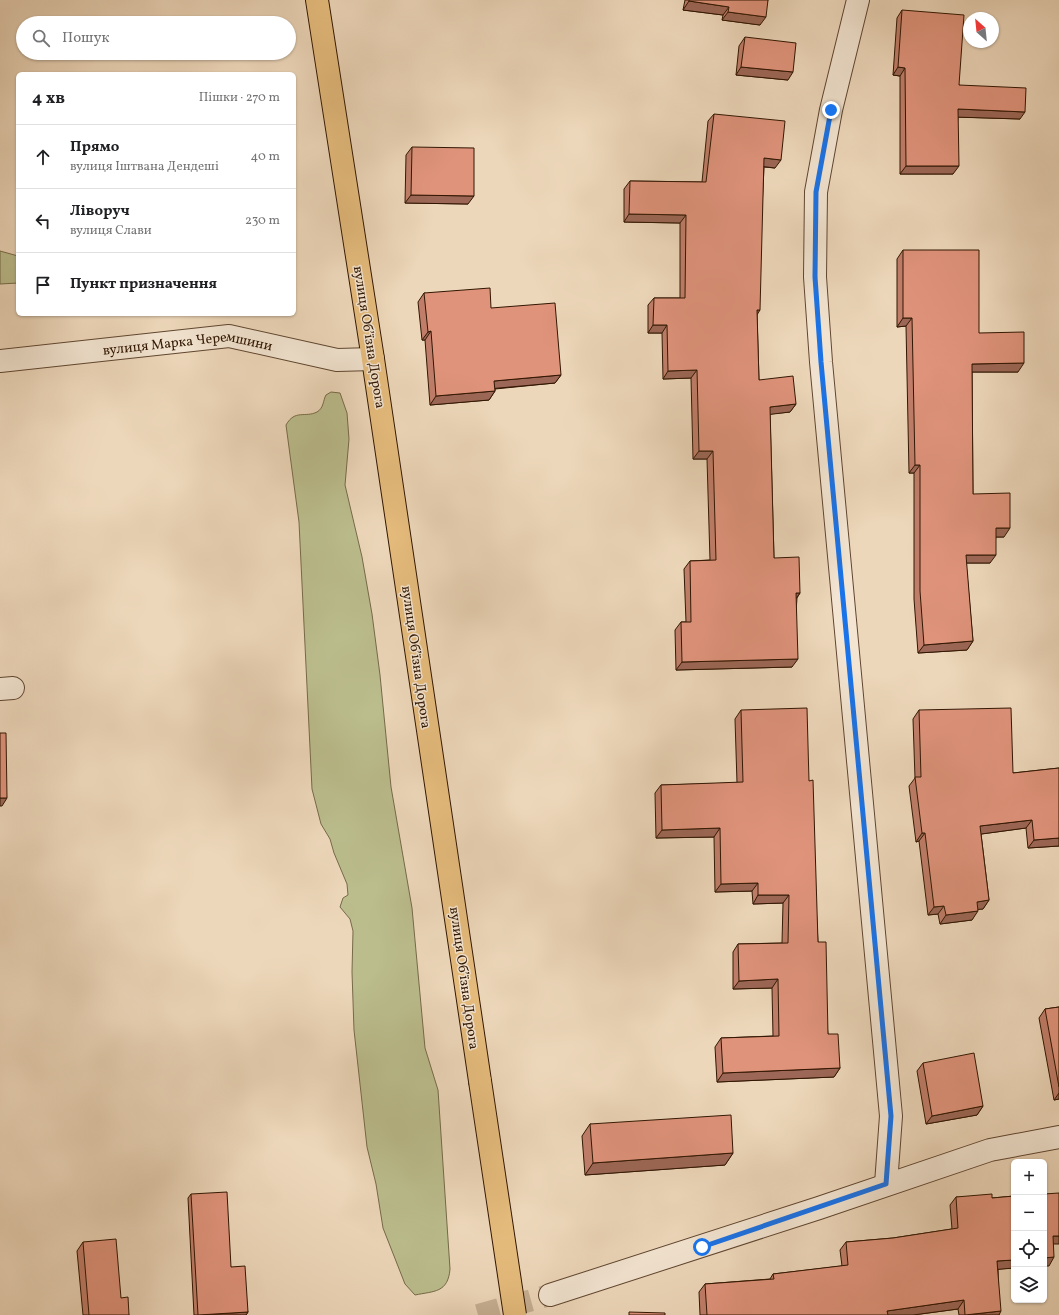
<!DOCTYPE html>
<html lang="uk">
<head>
<meta charset="utf-8">
<style>
	body { margin:0; font-family:Vollkorn,serif; background:#f2f2f2; color:#202124 }
	.controls { position:absolute; right:12px; bottom:12px; display:grid; overflow:hidden; border-radius:6px; box-shadow:0 1px 3px #0004 }
	.controls button { width:36px; height:36px; display:grid; place-items:center; padding:0; border:0; border-bottom:1px solid #e0e0e0; background:#fff; color:#202124; font:20px sans-serif }
	.compass { position:absolute; left:963px; top:12px; width:36px; height:36px; border-radius:50%; background:#fff; box-shadow:0 1px 3px #0004; rotate:333deg }
	.stop { position:absolute; width:12px; height:12px; margin:-9px; border:3px solid #1a73e8; border-radius:50%; background:#fff }
	.stop.end { background:#1a73e8; border-color:#fff; box-shadow:0 1px 4px #0008 }
	.list { margin:0; padding:0; list-style:none }
	h2 { display:flex; justify-content:space-between; align-items:center; height:52px; margin:0; padding:0 16px; font-size:17px }
	h2 small { font-size:13px; font-weight:400; color:#757577 }
	.list li { display:grid; grid-template-columns:26px 1fr auto; gap:12px; align-items:center; box-sizing:border-box; height:64px; padding:0 16px; border-top:1px solid #e0e0e0 }
	.list b { display:block; font-size:15px; white-space:nowrap }
	.list p { margin:0; font-size:13px; white-space:nowrap; color:#757577 }
	.list em { font-size:13px; font-style:normal; color:#757577 }
	.icon { flex:none; width:22px; height:22px; fill:none; stroke:currentColor; stroke-width:2; stroke-linecap:round; stroke-linejoin:round }
	.map { position:relative; flex:none; width:1059px; height:1315px; overflow:hidden }
	.search { position:absolute; background:#fff; box-shadow:0 1px 3px #0004; left:16px; top:16px; width:280px; height:44px; display:flex; align-items:center; gap:10px; box-sizing:border-box; padding:0 14px; border-radius:22px; color:#757577; font-size:15px }
	.panel { position:absolute; background:#fff; box-shadow:0 1px 3px #0004; left:16px; top:72px; width:280px; height:244px; border-radius:6px }
	.map>svg:first-child { display:block }
	.green { fill:#bbbd8d; stroke:#766a48 }
	.lines { fill:none; stroke-linecap:round; stroke-linejoin:round }
	.minor-tunnel { stroke:#c7b095; stroke-width:22; stroke-dasharray:22 11; stroke-linecap:butt }
	.minor-casing { stroke:#604630; stroke-width:24 }
	.highway-casing { stroke:#311602; stroke-width:24 }
	.minor { stroke:#f3e5d2; stroke-width:22 }
	.highway { stroke:#e6bc7d; stroke-width:22 }
	.highway-bridge-casing { stroke:#311602; stroke-width:24; stroke-linecap:butt }
	.highway-bridge { stroke:#e6bc7d; stroke-width:22 }
	.wall { fill:#c07e6a; stroke:#311602 }
	.shaded-wall { fill:#9c6756; stroke:#311602 }
	.building { fill:#df937b; stroke:#311602 }
	.route { stroke:#1a73e8; stroke-width:5 }
	.labels { text-anchor:middle; stroke-width:3; stroke-linejoin:round; paint-order:stroke }
	.street-label { font-size:14px; fill:#311602; stroke:#f3e5d2 }
</style>
</head>
<body>
<div class="map">
<svg width="1059" height="1315" viewBox="0 0 1059 1315">
	<rect width="100%" height="100%" fill="#edd7ba"/>
	<filter id="stains"><feTurbulence type="fractalNoise" baseFrequency=".005" numOctaves="4"/><feColorMatrix values="0 0 0 0 .2 0 0 0 0 .09 0 0 0 0 .02 0 0 0 .5 -.17"/></filter>
	<radialGradient id="worn" r=".72"><stop offset=".6" stop-color="#630" stop-opacity="0"/><stop offset="1" stop-color="#630" stop-opacity=".3"/></radialGradient>
	<!-- green -->
	<g class="green">
		<polygon points="0,251 18,256 18,283 0,284"/>
		<path d="M331,392L340,393L347,413L349,439L345,485L362,557L372,614L380,675L391,787L412,908L425,1048L438,1090L450,1269C448,1293 434,1291 415,1295L405,1284L383,1228L376,1184L367,1147L354,1030L352,972L353,931L350,919L340,907L343,898L348,895L347,884L334,853L330,839L321,824L312,789L299,522L286,425C295,409 305,418 317,412C324,408 323,400 326,395Z"/>
	</g>
	<g class="lines">
		<!-- minor-tunnel -->
		<polyline class="minor-tunnel" points="478,1315 550,1295"/>
		<!-- minor casing -->
		<g class="minor-casing">
			<g id="minor">
				<polyline points="858,0 831,110 816,192 815,277 821,362 891,1116 886,1184"/>
				<path id="s1" d="M0,361L229,336L337,360L373,359"/>
				<polyline points="0,689 13,688"/>
				<polyline points="550,1295 819,1208 990,1150 1059,1137"/>
			</g>
		</g>
		<!-- highway casing -->
		<g class="highway-casing">
			<polyline id="highway" points="317,0 373,359 480,1081"/>
		</g>
		<!-- minor -->
		<use href="#minor" class="minor"/>
		<!-- highway -->
		<use href="#highway" class="highway"/>
		<!-- highway-bridge casing -->
		<g class="highway-bridge-casing">
			<polyline id="highway-bridge" points="480,1081 515,1315"/>
		</g>
		<!-- highway-bridge -->
		<use href="#highway-bridge" class="highway-bridge"/>
	</g>
	<!-- wall -->
	<g class="wall">
		<polygon points="685,0 768,0 760,25 722,20 723,15 683,10"/>
		<polygon points="902,10 959,85 1020,119 958,117 953,174 900,174 900,76 893,75 897,18"/>
		<polygon points="745,37 788,80 736,75 739,46"/>
		<polygon points="714,114 775,168 764,167 757,315 759,380 796,404 790,412 770,414 774,558 800,593 797,598 792,667 676,670 675,630 681,622 686,622 684,569 690,561 710,560 707,459 693,459 691,378 663,379 662,333 648,333 648,305 654,298 680,298 680,223 624,222 624,189 630,181 702,182 708,121"/>
		<polygon points="412,147 468,204 405,203 406,155"/>
		<polygon points="903,250 979,333 1018,372 972,372 973,494 1004,537 996,537 990,563 966,563 973,641 967,650 918,653 914,599 914,473 909,473 906,326 897,327 897,259"/>
		<polygon points="424,293 491,308 561,375 555,383 495,389 495,391 489,400 430,405 425,340 422,340 418,302"/>
		<polygon points="741,710 809,781 818,942 828,1034 840,1068 834,1077 717,1082 715,1047 721,1038 773,1036 772,988 733,989 733,952 738,944 782,943 783,903 753,904 752,891 715,892 714,837 656,838 655,793 661,785 737,783 735,719"/>
		<polygon points="919,710 1013,773 1059,768 1059,846 1028,848 1026,828 981,834 989,900 983,909 978,909 972,920 940,924 938,914 928,915 919,841 916,842 909,786 915,778 913,719"/>
		<polygon points="1059,1007 1059,1099 1054,1100 1039,1018 1045,1009"/>
		<polygon points="923,1063 983,1106 977,1115 926,1124 917,1071"/>
		<polygon points="590,1124 733,1153 725,1165 585,1175 582,1136"/>
		<polygon points="191,1194 231,1267 248,1312 246,1315 194,1315 188,1198"/>
		<polygon points="1014,1196 1014,1268 998,1269 999,1315 959,1315 958,1309 913,1315 700,1315 699,1292 705,1284 770,1279 773,1274 842,1266 840,1250 846,1242 893,1238 952,1229 950,1205 956,1197 992,1198"/>
		<polygon points="83,1242 121,1298 129,1315 83,1315 77,1251"/>
	</g>
	<!-- shaded-wall -->
	<g class="shaded-wall">
		<polygon points="689,1 729,7 723,15 683,10"/>
		<polygon points="728,12 766,17 760,25 722,20"/>
		<polygon points="741,67 793,72 788,80 736,75"/>
		<polygon points="898,67 905,68 900,76 893,75"/>
		<polygon points="958,109 1025,112 1020,119 953,117"/>
		<polygon points="764,158 781,160 775,168 759,166"/>
		<polygon points="906,166 959,166 953,174 900,174"/>
		<polygon points="411,195 474,196 468,204 405,203"/>
		<polygon points="629,214 686,215 680,223 624,222"/>
		<polygon points="757,310 760,310 755,318"/>
		<polygon points="903,318 912,318 906,326 897,327"/>
		<polygon points="653,325 667,325 662,333 648,333"/>
		<polygon points="431,331 425,340 422,340 428,332"/>
		<polygon points="1024,363 1018,372 967,372 972,364"/>
		<polygon points="697,370 691,378 663,379 668,371"/>
		<polygon points="561,375 555,383 488,389 494,381"/>
		<polygon points="495,391 489,400 430,405 436,396"/>
		<polygon points="796,404 790,412 765,415 770,407"/>
		<polygon points="699,451 713,451 707,459 693,459"/>
		<polygon points="915,465 920,465 914,473 909,473"/>
		<polygon points="996,528 1010,528 1004,537 990,537"/>
		<polygon points="966,555 996,555 990,563 960,563"/>
		<polygon points="796,593 800,593 794,601"/>
		<polygon points="973,641 967,650 918,653 924,645"/>
		<polygon points="798,659 792,667 676,670 682,662"/>
		<polygon points="0,798 7,798 2,806 0,806"/>
		<polygon points="1032,820 1026,828 974,835 980,826"/>
		<polygon points="720,828 714,837 656,838 662,830"/>
		<polygon points="922,833 925,833 919,841 916,842"/>
		<polygon points="1059,838 1059,846 1028,848 1034,840"/>
		<polygon points="758,883 752,891 715,892 721,884"/>
		<polygon points="758,895 789,895 783,903 753,904"/>
		<polygon points="989,900 983,909 971,910 977,902"/>
		<polygon points="944,906 938,914 928,915 934,907"/>
		<polygon points="978,911 972,920 940,924 946,915"/>
		<polygon points="778,979 772,988 733,989 739,981"/>
		<polygon points="840,1068 834,1077 717,1082 723,1073"/>
		<polygon points="1059,1093 1059,1099 1054,1100"/>
		<polygon points="983,1106 977,1115 926,1124 932,1116"/>
		<polygon points="733,1153 725,1165 585,1175 593,1163"/>
		<polygon points="1053,1236 1059,1236 1059,1244 1047,1244"/>
		<polygon points="1054,1257 1049,1266 1044,1266 1044,1258"/>
		<polygon points="1014,1260 1014,1268 991,1270 997,1261"/>
		<polygon points="964,1300 958,1309 913,1315 885,1315 887,1311"/>
		<polygon points="1001,1311 999,1315 965,1315"/>
		<polygon points="248,1312 246,1315 199,1315"/>
	</g>
	<!-- building -->
	<g class="building">
		<polygon points="689,0 768,0 766,17 728,12 729,7 689,1"/>
		<polygon points="902,10 964,15 959,85 1026,88 1025,112 958,109 959,166 906,166 905,68 898,67"/>
		<polygon points="745,37 796,43 793,72 741,67"/>
		<polygon points="714,114 785,121 781,160 764,158 760,310 757,310 759,380 793,376 796,404 770,407 774,558 799,557 800,593 796,593 798,659 682,662 681,622 691,622 690,561 716,560 713,451 699,451 697,370 668,371 667,325 653,325 654,298 685,298 686,215 629,214 630,181 706,182"/>
		<polygon points="412,147 474,148 474,196 411,195"/>
		<polygon points="903,250 979,250 979,333 1024,332 1024,363 972,364 973,494 1010,493 1010,528 996,528 996,555 966,555 973,641 924,645 920,591 920,465 915,465 912,318 903,318"/>
		<polygon points="490,288 491,308 555,303 561,375 494,381 495,391 436,396 431,331 428,332 424,293"/>
		<polygon points="807,708 809,781 813,780 818,942 826,942 828,1034 838,1034 840,1068 723,1073 721,1038 779,1036 778,979 739,981 738,944 788,943 789,895 758,895 758,883 721,884 720,828 662,830 661,785 743,782 741,710"/>
		<polygon points="1011,708 1013,773 1059,768 1059,838 1034,840 1032,820 980,826 989,900 977,902 978,911 946,915 944,906 934,907 925,833 922,833 915,777 921,777 919,710"/>
		<polygon points="0,733 6,733 7,798 0,798"/>
		<polygon points="1059,1007 1059,1087 1045,1009"/>
		<polygon points="974,1053 983,1106 932,1116 923,1063"/>
		<polygon points="731,1115 733,1153 593,1163 590,1124"/>
		<polygon points="227,1192 231,1267 245,1266 248,1312 198,1315 191,1194"/>
		<polygon points="1059,1193 1059,1236 1053,1236 1054,1257 1044,1258 1044,1194"/>
		<polygon points="992,1194 992,1198 1014,1196 1014,1260 997,1261 1001,1311 965,1315 964,1300 887,1311 888,1315 707,1315 705,1284 774,1279 773,1274 848,1265 846,1242 893,1238 958,1228 956,1197"/>
		<polygon points="116,1239 121,1298 128,1297 129,1315 89,1315 83,1242"/>
		<polygon points="629,1312 665,1313 665,1315 629,1315"/>
	</g>
	<g class="lines">
		<!-- route -->
		<polyline class="route" points="702,1247 886,1184 891,1116 821,362 815,277 816,192 831,110"/>
	</g>
	<g class="labels">
		<!-- street labels -->
		<g class="street-label">
			<text transform="translate(370 337) rotate(81)" y="5">вулиця Обʼїзна Дорога</text>
			<text dy="5" stroke="none"><textPath href="#s1" startOffset="189">вулиця Марка Черемшини</textPath></text>
			<text transform="translate(417 657) rotate(82)" y="5">вулиця Обʼїзна Дорога</text>
			<text transform="translate(465 978) rotate(82)" y="5">вулиця Обʼїзна Дорога</text>
		</g>
	</g>
	<rect width="100%" height="100%" filter="url(#stains)"/>
	<rect width="100%" height="100%" fill="url(#worn)"/>
</svg>
<div class="controls">
<button>+</button>
<button>−</button>
<button><svg class="icon" aria-label="locate" viewBox="0 0 24 24"><circle cx="12" cy="12" r="6"/><path d="M12 2v4M12 18v4M2 12h4M18 12h4"/></svg></button>
<button><svg class="icon" aria-label="layers" viewBox="0 0 24 24"><path d="M12 4l9 5-9 5-9-5zM3 14l9 5 9-5"/></svg></button>
</div>
<svg class="compass" viewBox="-18 -18 36 36"><path d="M0-13l5 13h-10z" fill="#e53935"/><path d="M0 13l5-13h-10z" fill="#757577"/></svg>
<div class="stop" style="left:702px;top:1247px"></div>
<div class="stop end" style="left:831px;top:110px"></div>
<div class="search"><svg class="icon" aria-label="search" viewBox="0 0 24 24"><circle cx="10" cy="10" r="6"/><path d="M15 15l6 6"/></svg>Пошук</div>
<section class="panel">
<h2>4 хв<small>Пішки · 270 m</small></h2>
<ul class="list">
<li><svg class="icon" aria-label="ahead" viewBox="0 0 24 24"><path d="M12 20V5M6 11l6-6 6 6"/></svg><div><b>Прямо</b><p>вулиця Іштвана Дендеші</p></div><em>40 m</em></li>
<li><svg class="icon" aria-label="left" viewBox="0 0 24 24"><path d="M17 20v-9H6M10 6l-5 5 5 5"/></svg><div><b>Ліворуч</b><p>вулиця Слави</p></div><em>230 m</em></li>
<li><svg class="icon" aria-label="arrive" viewBox="0 0 24 24"><path d="M6 21V4h12l-3 4 3 4H6"/></svg><div><b>Пункт призначення</b></div></li>
</ul>
</section>
</div>
</body>
</html>
